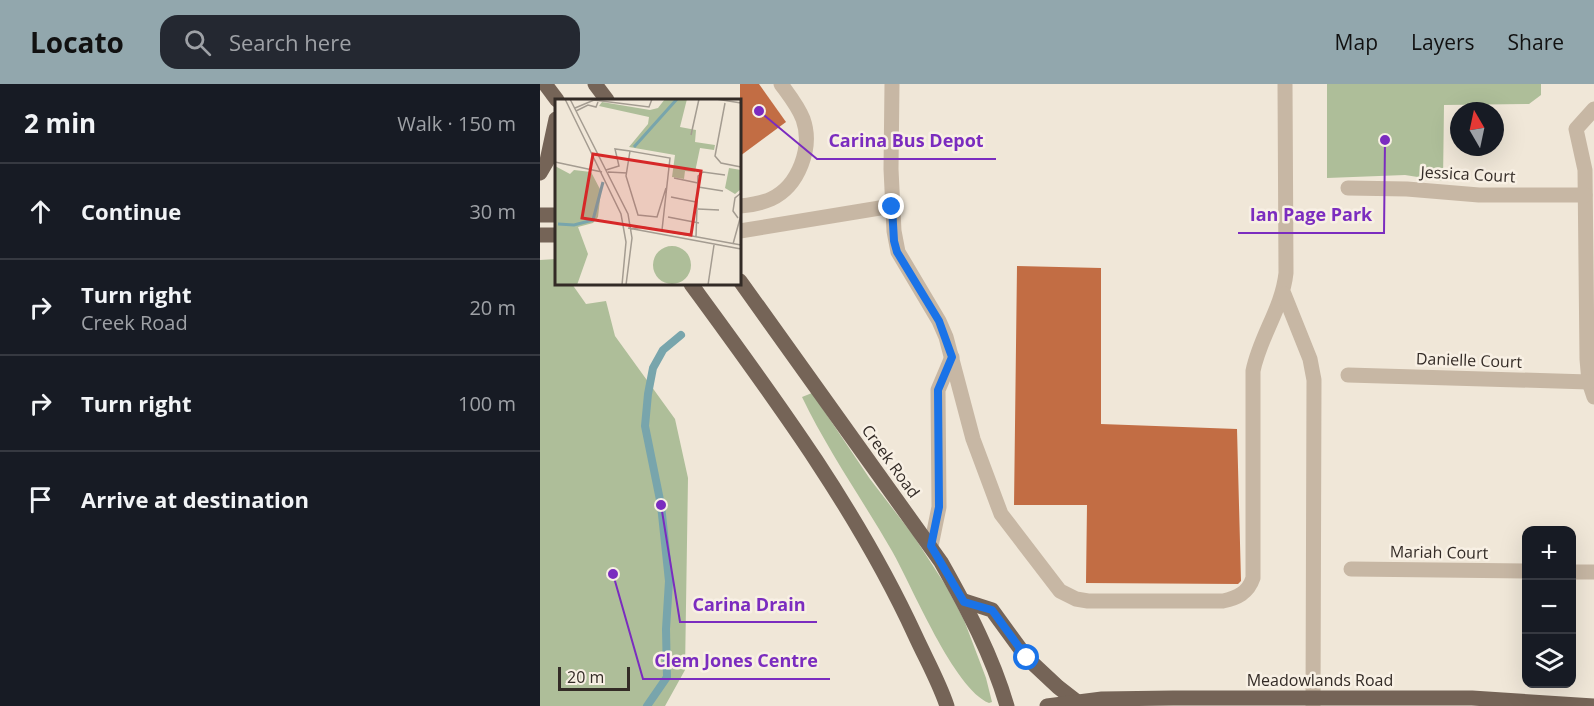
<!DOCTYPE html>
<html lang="en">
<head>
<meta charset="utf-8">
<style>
	body { margin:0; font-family:"Open Sans",sans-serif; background:#242831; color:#f1f3f6 }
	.controls { position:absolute; right:18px; bottom:18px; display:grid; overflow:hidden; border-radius:12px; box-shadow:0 6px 24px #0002 }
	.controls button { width:54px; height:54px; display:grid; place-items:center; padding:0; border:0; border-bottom:2px solid #363941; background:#171b24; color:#f1f3f6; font:30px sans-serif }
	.compass { position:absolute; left:910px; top:18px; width:54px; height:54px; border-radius:50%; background:#171b24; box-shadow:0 6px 24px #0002; rotate:351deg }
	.scale { position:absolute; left:18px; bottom:15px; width:72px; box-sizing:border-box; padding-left:6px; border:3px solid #332b26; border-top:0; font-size:16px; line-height:21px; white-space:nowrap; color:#332b26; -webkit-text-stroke:4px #f8f0e4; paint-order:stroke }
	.stop { position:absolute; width:18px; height:18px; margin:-14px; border:4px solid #1a73e8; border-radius:50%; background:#fff }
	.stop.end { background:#1a73e8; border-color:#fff; box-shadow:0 2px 6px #0008 }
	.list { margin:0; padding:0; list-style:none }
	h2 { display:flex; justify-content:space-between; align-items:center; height:78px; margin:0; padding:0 24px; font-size:26px }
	h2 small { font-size:20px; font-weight:400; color:#9ea1a6 }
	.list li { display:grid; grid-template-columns:39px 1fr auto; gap:18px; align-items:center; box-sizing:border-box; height:96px; padding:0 24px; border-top:2px solid #363941 }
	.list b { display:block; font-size:22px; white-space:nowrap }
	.list p { margin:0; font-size:20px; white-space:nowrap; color:#9ea1a6 }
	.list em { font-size:20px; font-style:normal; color:#9ea1a6 }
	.icon { flex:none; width:33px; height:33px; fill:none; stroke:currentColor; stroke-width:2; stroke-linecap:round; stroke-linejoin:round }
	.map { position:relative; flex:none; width:1054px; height:622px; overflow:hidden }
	header { display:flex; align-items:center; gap:36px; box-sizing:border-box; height:84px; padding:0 30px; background:#92a7ad; color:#111 }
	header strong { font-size:28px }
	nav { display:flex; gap:33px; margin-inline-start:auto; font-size:21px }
	.search { width:420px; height:54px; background:#242831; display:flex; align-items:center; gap:15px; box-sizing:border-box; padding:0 21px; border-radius:18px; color:#9ea1a6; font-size:22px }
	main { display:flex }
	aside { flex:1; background:#171b24 }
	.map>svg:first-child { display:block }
	.green { fill:#aebe99 }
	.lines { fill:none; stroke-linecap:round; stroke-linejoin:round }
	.stream { stroke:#78a5ac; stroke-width:8 }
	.building { fill:#c26d44 }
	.minor { stroke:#c7b7a4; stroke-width:15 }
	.major { stroke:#756457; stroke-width:15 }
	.route { stroke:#1a73e8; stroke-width:8 }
	.labels { text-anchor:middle; stroke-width:5; stroke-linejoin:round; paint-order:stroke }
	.street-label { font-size:16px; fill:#332b26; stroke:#f8f0e4 }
	.inset-river { fill:none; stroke:#78a5ac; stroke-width:3 }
	.inset-road { fill:none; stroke:#a49c91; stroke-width:1.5 }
	.view { fill:#d62828; fill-opacity:0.15; stroke:#d62828; stroke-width:3 }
	.inset-edge { fill:none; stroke:#332b26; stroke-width:3 }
	.leader { fill:none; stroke:#7b2cbf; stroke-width:2 }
	.callout-dot { fill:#7b2cbf; stroke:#f8f0e4; stroke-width:2 }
	.callout-label { font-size:18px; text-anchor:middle; font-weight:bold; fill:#7b2cbf; stroke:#f8f0e4; stroke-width:5; stroke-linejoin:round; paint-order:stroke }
</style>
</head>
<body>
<header>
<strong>Locato</strong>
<div class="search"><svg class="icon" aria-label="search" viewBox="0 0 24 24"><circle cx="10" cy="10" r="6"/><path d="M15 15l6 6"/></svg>Search here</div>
<nav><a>Map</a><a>Layers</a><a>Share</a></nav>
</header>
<main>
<aside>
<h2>2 min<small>Walk · 150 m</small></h2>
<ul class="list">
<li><svg class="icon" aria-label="ahead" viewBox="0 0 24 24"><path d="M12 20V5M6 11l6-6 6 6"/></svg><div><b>Continue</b></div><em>30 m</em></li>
<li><svg class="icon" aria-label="right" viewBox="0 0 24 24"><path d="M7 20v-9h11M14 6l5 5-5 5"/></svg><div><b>Turn right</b><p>Creek Road</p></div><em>20 m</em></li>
<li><svg class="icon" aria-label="right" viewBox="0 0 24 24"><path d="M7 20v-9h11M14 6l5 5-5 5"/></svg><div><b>Turn right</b></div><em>100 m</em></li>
<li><svg class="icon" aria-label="arrive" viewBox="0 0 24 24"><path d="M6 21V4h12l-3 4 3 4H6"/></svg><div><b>Arrive at destination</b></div></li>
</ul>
</aside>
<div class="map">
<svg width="1054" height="622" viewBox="0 0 1054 622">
	<rect width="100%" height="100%" fill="#f0e7d8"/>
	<!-- green -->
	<g class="green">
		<polygon points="787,0 1001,0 1001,11 989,20 904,21 903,97 865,91 787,94"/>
		<polygon points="16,175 16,200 32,200 46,220 66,217 75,252 135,335 148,394 145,586 125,622 0,622 0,176"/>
		<path d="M272,309L330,395L373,451L406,502L424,536L446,594L452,618L449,619C414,605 372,502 352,467C322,415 288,367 262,313Z"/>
	</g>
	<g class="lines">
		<!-- stream -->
		<polyline class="stream" points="107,622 127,593 126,545 129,497 121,421 105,342 108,310 113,284 123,266 141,251"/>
	</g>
	<!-- building -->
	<g class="building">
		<polygon points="200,0 219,0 246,38 200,72"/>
		<polygon points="477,182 561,184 561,340 697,345 701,497 698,500 546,499 547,421 474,421"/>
	</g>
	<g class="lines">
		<!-- minor -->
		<g class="minor">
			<path d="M352,0L351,85L354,147L358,168L399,237L406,253L433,355L461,430L520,507L536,515L548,517H683C697,514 708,509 713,494V287C720,252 742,225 746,189L745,0"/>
			<polyline points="1054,25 1036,45 1045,86 1047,275 1049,298 1054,313"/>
			<polyline points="808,104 867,105 939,111 1045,111"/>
			<path d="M200,122C210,121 222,119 231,115C259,102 273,63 263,35C258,22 249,11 241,0"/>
			<polyline points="200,147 352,122"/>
			<polyline points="744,210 770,275 774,296 773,622"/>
			<polyline points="808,291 1049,298"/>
			<polyline points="391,462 399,423 398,306 412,273"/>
			<polyline points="811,485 987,487"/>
			<polyline points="1032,488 1054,488"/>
		</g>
		<!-- major -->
		<g class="major">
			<polyline points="5,0 17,16"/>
			<polyline points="55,0 67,16"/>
			<polyline points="0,89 7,77 16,35"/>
			<polyline points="0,131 16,131"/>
			<polyline points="0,151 16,151"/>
			<path d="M200,197L401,478C427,524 452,571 467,622"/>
			<path d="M151,200C233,312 317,425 375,551C386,575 399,598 407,622"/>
			<polyline points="424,517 452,526 487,574 518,603 536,617"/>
			<polyline points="507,622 562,615 633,614 932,614 1054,622"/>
		</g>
	</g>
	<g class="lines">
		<!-- route -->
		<polyline class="route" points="352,123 354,157 357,168 399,237 412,273 398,306 399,423 391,462 424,518 452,526 487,574"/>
	</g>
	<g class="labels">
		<!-- street labels -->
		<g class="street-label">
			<text transform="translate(928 90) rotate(3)" y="6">Jessica Court</text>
			<text transform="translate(929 276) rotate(2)" y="6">Danielle Court</text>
			<text transform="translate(351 377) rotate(54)" y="6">Creek Road</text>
			<text transform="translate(899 468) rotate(1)" y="6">Mariah Court</text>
			<text x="780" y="602">Meadowlands Road</text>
		</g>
	</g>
	<!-- overview -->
	<g transform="translate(15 15)">
		<rect width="186" height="186" fill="#f0e7d8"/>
		<path d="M110,0H132L125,28L141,31L140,43L160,46L159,51L145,49L140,73L130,72L129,80L117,78L120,56L74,48L93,25L94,18L44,7L47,3L95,11L103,9ZM0,67L15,75L19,71L36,73L46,92L43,118L38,124L23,128L33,155L22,186L0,185ZM174,69L186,71V90L180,95L170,89ZM98 166a19 19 0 1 1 38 0a19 19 0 1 1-38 0Z" fill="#aebe99"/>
		<path class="inset-river" d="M79,48L122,0M3,125L19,126L38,121L48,83"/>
		<path class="inset-road" d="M10,0L66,115L71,143L67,186M15,0L73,115L77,139L71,186M161,0L186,4M170,4L160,57L166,64L186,68M20,9L39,1L94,8L97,0M21,12L33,6L41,8L43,3M136,36L144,0M0,63L47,73M51,71L64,67L60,50L75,52M53,73L72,74M119,79L143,84M143,88L168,92M116,98L141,103M143,110L164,111M113,118L144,124M183,119L178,112L180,99L186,94M73,129L186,150M76,130L88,128L186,146M107,131L115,59L75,52L71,77L83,116L102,118L111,89M141,138L143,77L148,73L170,76M178,145L186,116M153,186L159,146"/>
		<path class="view" d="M38,55L146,72L136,136L27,119Z"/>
		<rect width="186" height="186" class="inset-edge"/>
	</g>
	<!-- callouts -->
	<path class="leader" d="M219 27L277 75H456M845 56L844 149H698M121 421L140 538H277M73 490L103 595H290"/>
	<g class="callout-dot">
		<circle cx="219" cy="27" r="6"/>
		<circle cx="845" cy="56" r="6"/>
		<circle cx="121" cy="421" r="6"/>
		<circle cx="73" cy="490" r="6"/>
	</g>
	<g class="callout-label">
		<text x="366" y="63">Carina Bus Depot</text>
		<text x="771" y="137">Ian Page Park</text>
		<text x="209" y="527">Carina Drain</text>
		<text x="196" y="583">Clem Jones Centre</text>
	</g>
</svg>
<div class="controls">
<button>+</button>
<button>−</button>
<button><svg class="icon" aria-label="layers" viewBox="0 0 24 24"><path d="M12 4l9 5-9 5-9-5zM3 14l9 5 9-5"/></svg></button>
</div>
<svg class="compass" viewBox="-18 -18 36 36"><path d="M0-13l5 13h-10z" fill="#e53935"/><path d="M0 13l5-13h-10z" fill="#9ea1a6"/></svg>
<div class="scale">20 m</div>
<div class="stop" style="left:487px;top:574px"></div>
<div class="stop end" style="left:352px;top:123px"></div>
</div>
</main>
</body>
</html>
